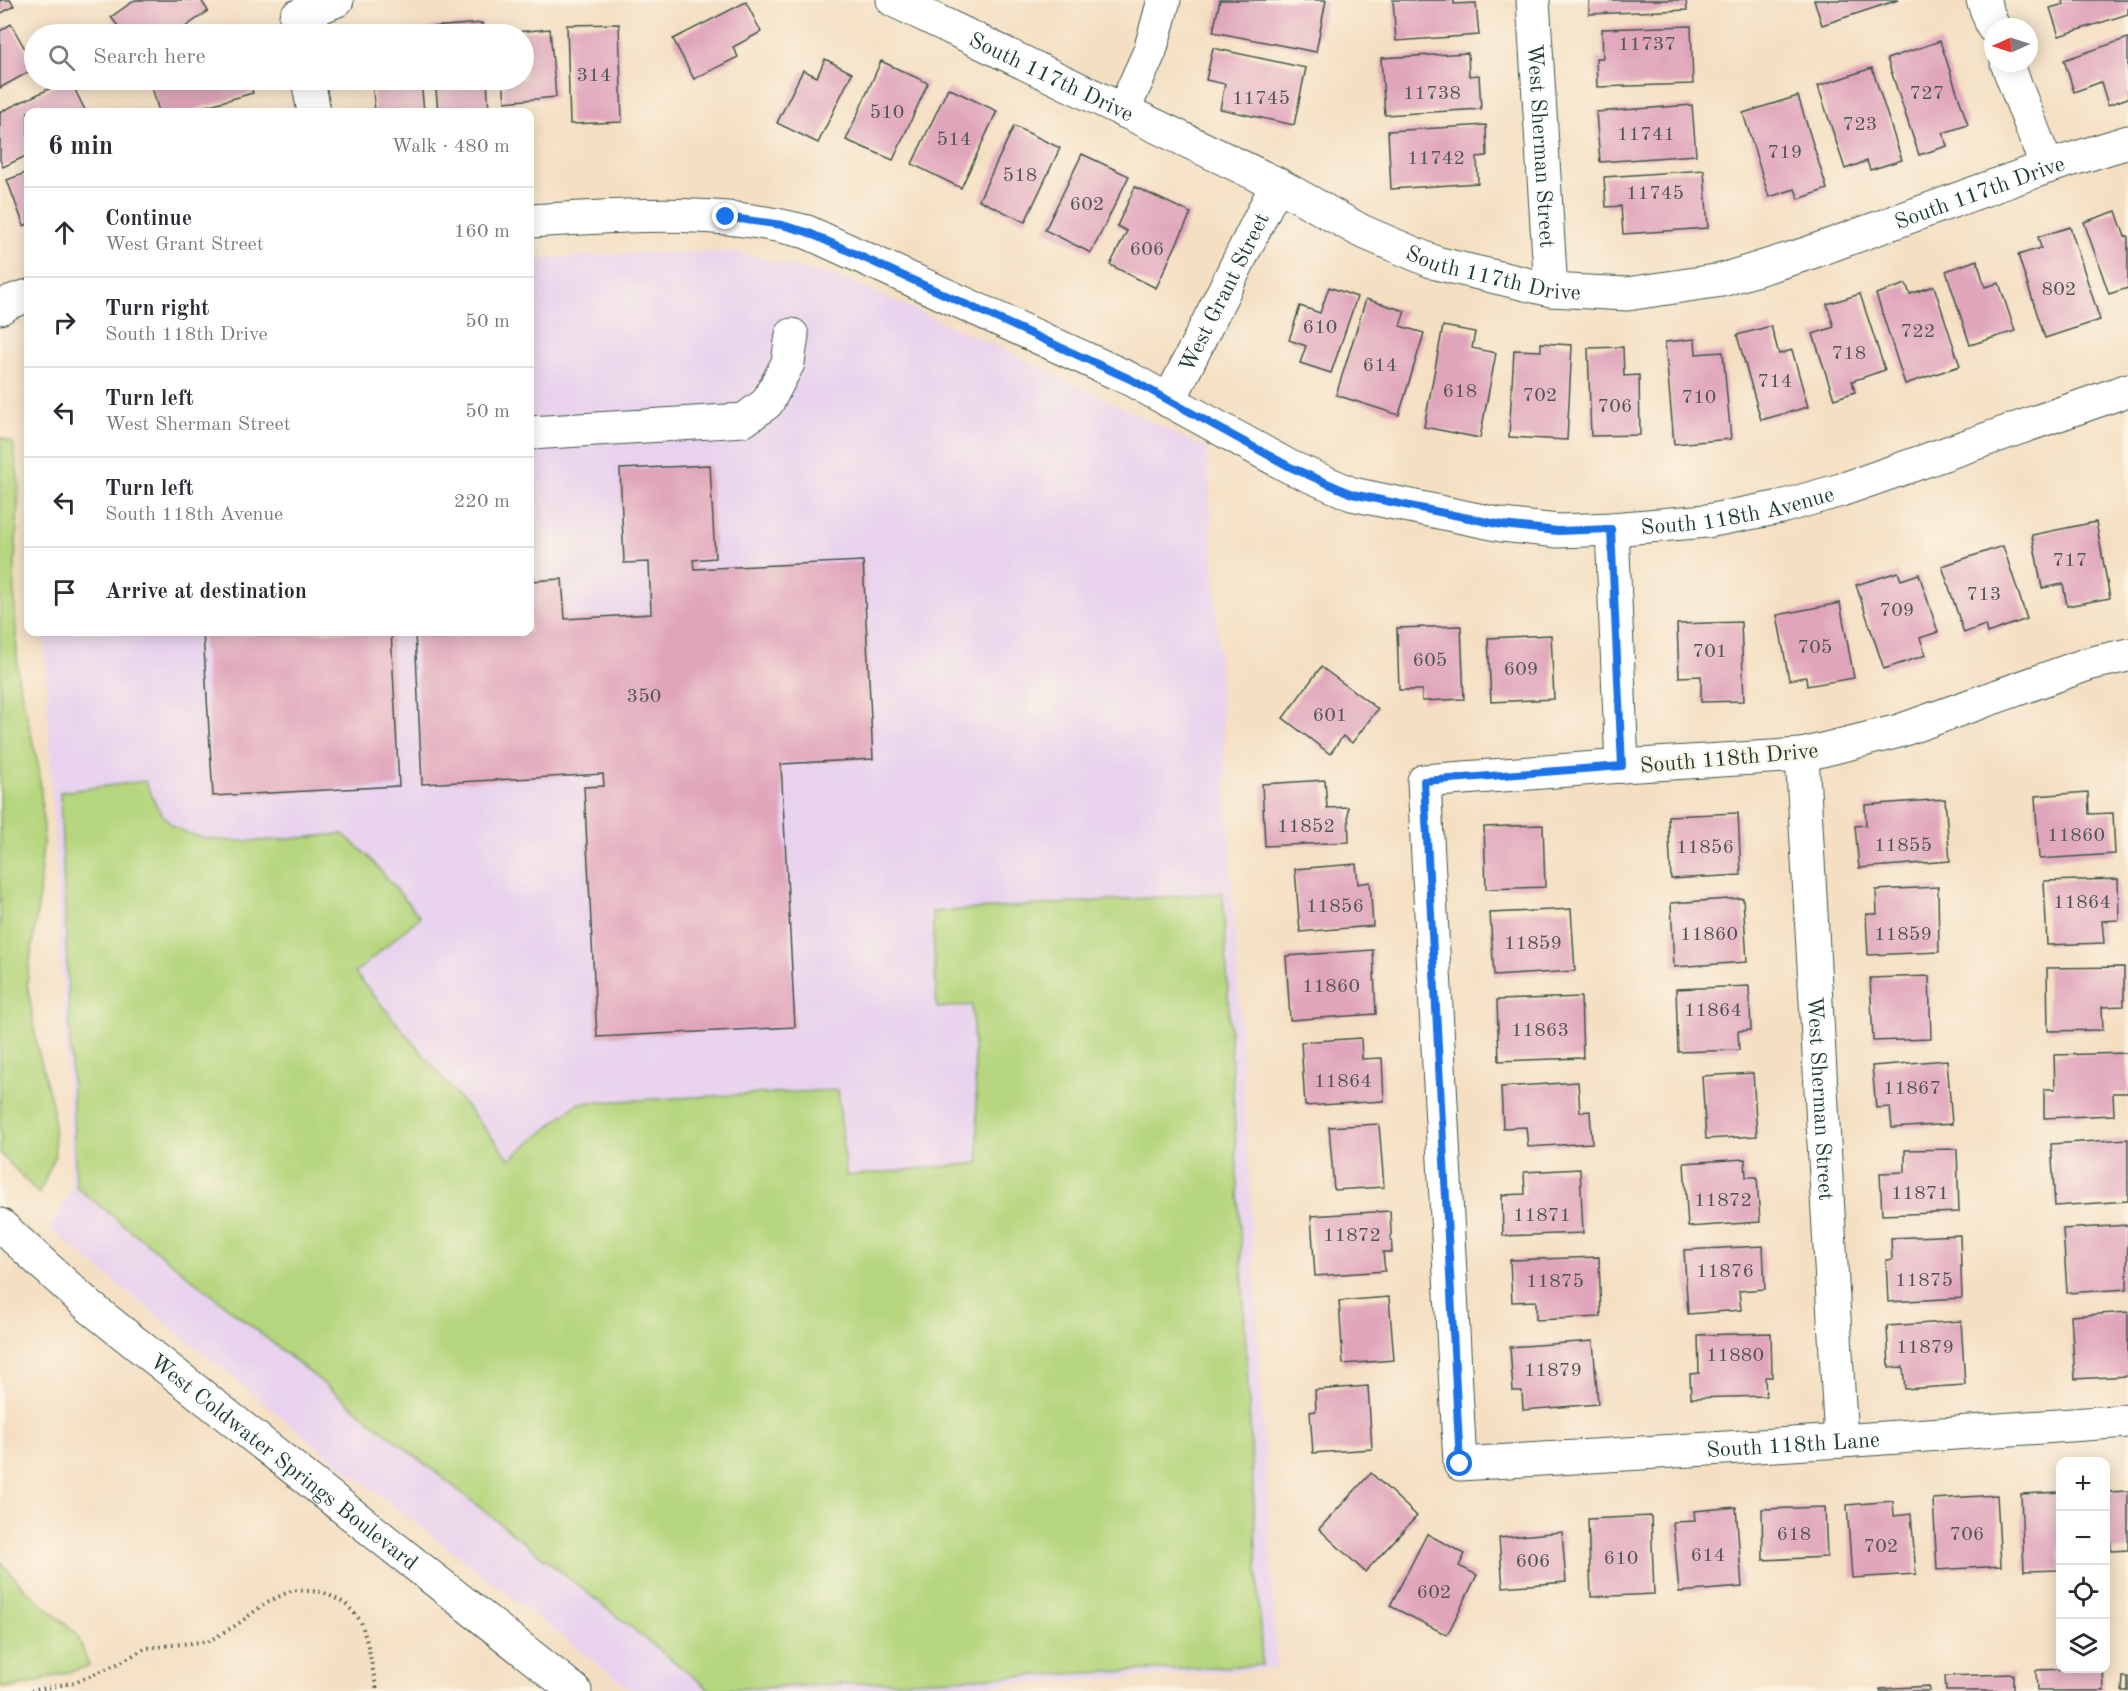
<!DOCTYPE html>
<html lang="en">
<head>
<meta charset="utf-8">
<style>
	body { margin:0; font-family:"Old Standard TT",serif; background:#f2f2f3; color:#2b2b33 }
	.controls { position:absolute; right:18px; bottom:18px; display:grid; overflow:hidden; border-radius:12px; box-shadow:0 3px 15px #0003 }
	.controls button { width:54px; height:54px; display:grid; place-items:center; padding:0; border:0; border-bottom:2px solid #e1e1e2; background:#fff; color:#2b2b33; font:30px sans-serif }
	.compass { position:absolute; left:1984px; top:18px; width:54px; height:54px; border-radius:50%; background:#fff; box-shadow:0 3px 15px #0003; rotate:267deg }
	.stop { position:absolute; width:18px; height:18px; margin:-14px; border:4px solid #1a73e8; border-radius:50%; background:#fff }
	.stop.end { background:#1a73e8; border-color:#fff; box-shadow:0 2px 6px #0008 }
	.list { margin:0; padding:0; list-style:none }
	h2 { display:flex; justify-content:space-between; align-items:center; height:78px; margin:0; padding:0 24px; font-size:26px }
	h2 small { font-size:20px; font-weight:400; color:#7c7c81 }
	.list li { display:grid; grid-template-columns:39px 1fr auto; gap:18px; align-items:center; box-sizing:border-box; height:90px; padding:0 24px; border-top:2px solid #e1e1e2 }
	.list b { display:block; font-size:22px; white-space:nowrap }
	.list p { margin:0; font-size:20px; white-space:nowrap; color:#7c7c81 }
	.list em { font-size:20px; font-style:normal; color:#7c7c81 }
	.icon { flex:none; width:33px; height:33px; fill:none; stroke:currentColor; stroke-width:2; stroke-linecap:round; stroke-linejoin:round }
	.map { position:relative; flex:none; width:2128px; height:1691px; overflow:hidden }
	.search { position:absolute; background:#fff; box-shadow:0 3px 15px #0003; left:24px; top:24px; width:510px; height:66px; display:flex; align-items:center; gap:15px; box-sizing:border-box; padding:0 21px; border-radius:33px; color:#7c7c81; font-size:22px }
	.panel { position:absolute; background:#fff; box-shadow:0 3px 15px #0003; left:24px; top:108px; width:510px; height:528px; border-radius:12px }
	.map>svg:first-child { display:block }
	.built { fill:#e8d2ee }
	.green { fill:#b5d67e; stroke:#6a8a59; stroke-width:1.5 }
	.building { fill:#e0a5bb }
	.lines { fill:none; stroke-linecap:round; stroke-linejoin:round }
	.minor-casing { stroke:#3f5549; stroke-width:35 }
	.path { stroke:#3f5549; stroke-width:4; stroke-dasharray:1.5 4.5; stroke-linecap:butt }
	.minor { stroke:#fff; stroke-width:33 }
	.route { stroke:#1a73e8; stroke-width:8 }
	.labels { text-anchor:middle; stroke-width:4.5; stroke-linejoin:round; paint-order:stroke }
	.number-label { font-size:20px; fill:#4f5756 }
	.street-label { font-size:22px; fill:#1f3d34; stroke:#fcf5e5 }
</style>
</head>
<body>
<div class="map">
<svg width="2128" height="1691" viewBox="0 0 2128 1691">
	<rect width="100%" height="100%" fill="#fcf5e5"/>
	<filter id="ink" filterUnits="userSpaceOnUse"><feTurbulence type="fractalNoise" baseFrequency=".0167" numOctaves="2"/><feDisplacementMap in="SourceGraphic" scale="12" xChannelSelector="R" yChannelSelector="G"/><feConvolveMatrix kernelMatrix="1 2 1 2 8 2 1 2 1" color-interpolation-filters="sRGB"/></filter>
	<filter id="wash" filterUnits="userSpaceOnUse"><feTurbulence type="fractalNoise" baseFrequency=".008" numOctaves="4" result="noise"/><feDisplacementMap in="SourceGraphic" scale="24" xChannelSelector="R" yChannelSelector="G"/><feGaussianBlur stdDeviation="1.35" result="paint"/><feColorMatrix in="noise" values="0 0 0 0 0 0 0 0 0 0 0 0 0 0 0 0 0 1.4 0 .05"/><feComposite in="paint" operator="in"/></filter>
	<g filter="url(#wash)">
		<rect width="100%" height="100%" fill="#f4dfc2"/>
		<!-- built -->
		<polygon class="built" points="736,252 845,279 1009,352 1207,449 1277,1669 876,1691 632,1691 333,1459 50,1229 72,1188 44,632 530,632 530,259 636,253"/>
		<!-- green -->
		<g class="green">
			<polygon points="0,437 13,443 19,485 14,583 18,678 39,768 44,830 38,906 27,982 37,1046 53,1109 55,1156 39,1194 0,1153"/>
			<path d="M145,781C151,795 159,814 171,824C207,853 298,837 343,834L368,856L420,917L355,973L510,1159L578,1103L838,1090L846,1176L979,1163L972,1005L937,1008L932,912L1223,893L1262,1665L710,1690L76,1187L60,792Z"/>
			<polygon points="0,1561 24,1588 77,1634 89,1666 14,1688 0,1686"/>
		</g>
		<g id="blocks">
			<!-- building -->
			<g class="building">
				<polygon points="0,0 10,0 14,6 0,14"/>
				<polygon points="135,0 201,0 208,11 175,34 124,34 111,17"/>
				<polygon points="1220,0 1326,0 1316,52 1213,32"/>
				<polygon points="1393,0 1454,0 1454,4 1476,3 1479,35 1396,41"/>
				<polygon points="1589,0 1686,0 1687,10 1589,14"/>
				<polygon points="1814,0 1898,0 1822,25"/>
				<polygon points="2062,0 2128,0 2128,14 2059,36 2050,8 2064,4"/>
				<polygon points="746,2 761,32 733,47 738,57 694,79 673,39"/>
				<polygon points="482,23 483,34 431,34 431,27"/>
				<polygon points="11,24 34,65 34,69 0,88 0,31"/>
				<polygon points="619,24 622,122 570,124 567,25"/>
				<polygon points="1691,26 1693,84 1597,87 1596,58 1603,58 1602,29"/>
				<polygon points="550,29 556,97 505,102 503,80 524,80 524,34 504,34 504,33"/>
				<polygon points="2128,38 2128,98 2108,105 2101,82 2074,92 2064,60"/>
				<polygon points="1940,41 1968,125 1943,133 1947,146 1919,155 1887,59"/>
				<polygon points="1213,48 1306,68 1294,125 1220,109 1225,84 1206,80"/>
				<polygon points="1468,53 1469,76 1479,75 1481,109 1385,115 1381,58"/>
				<polygon points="825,59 852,73 818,143 777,123 803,70 817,77"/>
				<polygon points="881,61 928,83 893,160 846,140"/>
				<polygon points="1872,68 1902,160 1870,170 1867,161 1845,169 1818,86"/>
				<polygon points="68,80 70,80 86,112 28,112 28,155 3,167 0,160 0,112"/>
				<polygon points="150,80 249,80 253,93 185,112 159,112"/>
				<polygon points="372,80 421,80 424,112 375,112"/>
				<polygon points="435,80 487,80 489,112 438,112"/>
				<polygon points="948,88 997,111 961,188 912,164"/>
				<polygon points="1798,96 1827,189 1799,199 1795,189 1769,197 1743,113"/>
				<polygon points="1692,105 1696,155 1600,162 1596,112"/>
				<polygon points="1486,125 1487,156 1477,157 1478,183 1391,189 1388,131"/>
				<polygon points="1014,126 1060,148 1025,222 979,200"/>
				<polygon points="1082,154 1129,176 1091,253 1045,230"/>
				<polygon points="1704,170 1708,228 1623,234 1621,206 1606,207 1604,177"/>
				<polygon points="28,172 28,224 24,226 7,180"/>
				<polygon points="1135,187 1191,213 1156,288 1110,265 1127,231 1117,226"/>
				<polygon points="2116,211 2125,237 2128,236 2128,288 2109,294 2084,222"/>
				<polygon points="2070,227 2100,320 2045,338 2018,255 2041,248 2038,237"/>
				<polygon points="1977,260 1985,287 1999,283 2015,331 1970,345 1946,271"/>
				<polygon points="1906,284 1910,294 1934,286 1960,366 1905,384 1876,294"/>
				<polygon points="1329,287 1357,297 1331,373 1300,363 1306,346 1289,340 1300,306 1320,313"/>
				<polygon points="1860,294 1885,370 1852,381 1855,392 1834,399 1813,334 1834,327 1827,304"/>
				<polygon points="1366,299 1405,311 1400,326 1424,333 1399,415 1336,395"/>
				<polygon points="1443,326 1475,332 1472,348 1496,353 1480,438 1424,427"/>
				<polygon points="1771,326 1779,354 1792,350 1808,407 1761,420 1737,335"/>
				<polygon points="1695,339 1696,354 1723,352 1731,439 1674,444 1665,342"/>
				<polygon points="1541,343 1572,345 1567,440 1509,437 1514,350 1541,351"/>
				<polygon points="1623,347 1624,376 1639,375 1640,435 1591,436 1588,348"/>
				<polygon points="710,465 715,558 693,560 694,569 863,561 873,759 781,764 795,1027 597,1037 584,787 604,786 603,774 422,784 415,632 530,632 530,581 562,579 565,619 651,614 649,562 624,563 620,469"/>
				<polygon points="2096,522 2110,598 2067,606 2063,584 2042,588 2032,535"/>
				<polygon points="2003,546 2027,619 1987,633 1985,625 1964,633 1942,566"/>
				<polygon points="1898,572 1901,580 1919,574 1938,632 1920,638 1926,655 1884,669 1856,585"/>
				<polygon points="1840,603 1854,678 1807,686 1806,677 1789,680 1777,615"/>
				<polygon points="1741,622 1744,701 1701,702 1701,676 1679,677 1677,624"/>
				<polygon points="1461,626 1464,699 1422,701 1422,690 1399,690 1397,628"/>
				<polygon points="203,632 391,632 399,786 213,796"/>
				<polygon points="1551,635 1554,699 1491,702 1488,638"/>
				<polygon points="1321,667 1378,709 1352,743 1343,736 1330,754 1283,718"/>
				<polygon points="1325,780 1327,808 1348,807 1349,842 1265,846 1262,784"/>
				<polygon points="2088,792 2089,814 2113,813 2115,854 2039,859 2035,796"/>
				<polygon points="1945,799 1950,861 1859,868 1855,826 1866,825 1865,805"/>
				<polygon points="1738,813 1741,875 1671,879 1668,816"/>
				<polygon points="1543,825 1545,887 1486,889 1484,827"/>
				<polygon points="1356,864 1358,884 1370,882 1373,926 1300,932 1295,869"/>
				<polygon points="2118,879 2119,920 2102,921 2104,943 2047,945 2044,881"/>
				<polygon points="1938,887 1939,952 1868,955 1866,914 1877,914 1876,890"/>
				<polygon points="1743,898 1747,962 1674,967 1671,903"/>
				<polygon points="1571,909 1575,971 1494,976 1490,913"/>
				<polygon points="1373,950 1376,1014 1290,1020 1286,956"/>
				<polygon points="2124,967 2124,1006 2102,1007 2103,1030 2048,1031 2047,968"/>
				<polygon points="1929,976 1931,1039 1873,1041 1870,978"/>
				<polygon points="1749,986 1751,1030 1738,1031 1739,1050 1678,1052 1676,989"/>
				<polygon points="1581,997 1583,1058 1499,1061 1497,1000"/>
				<polygon points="1361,1038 1362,1059 1382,1058 1384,1101 1305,1106 1301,1042"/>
				<polygon points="2127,1053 2128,1093 2113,1093 2114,1115 2044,1118 2044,1089 2055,1089 2054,1055"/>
				<polygon points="1947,1060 1952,1124 1892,1128 1890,1107 1876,1108 1872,1066"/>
				<polygon points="1753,1073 1757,1136 1706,1139 1702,1076"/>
				<polygon points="1578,1082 1580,1112 1590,1111 1592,1143 1528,1147 1526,1127 1503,1128 1501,1087"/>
				<polygon points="1379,1124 1384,1187 1334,1190 1329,1127"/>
				<polygon points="2128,1139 2128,1201 2055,1206 2051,1144"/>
				<polygon points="1957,1149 1959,1212 1882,1215 1880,1173 1905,1172 1905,1150"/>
				<polygon points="1745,1159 1746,1177 1757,1177 1760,1222 1688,1227 1684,1163"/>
				<polygon points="1580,1169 1583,1233 1503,1236 1502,1195 1525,1194 1524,1172"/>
				<polygon points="1390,1211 1392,1252 1383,1252 1385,1271 1315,1276 1311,1216"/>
				<polygon points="2128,1225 2127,1289 2067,1293 2063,1229"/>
				<polygon points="1960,1235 1962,1298 1888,1302 1886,1260 1892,1260 1891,1238"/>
				<polygon points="1763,1246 1765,1289 1739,1291 1741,1310 1688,1314 1684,1250"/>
				<polygon points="1599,1257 1601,1317 1536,1320 1536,1301 1512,1302 1510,1260"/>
				<polygon points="1389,1297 1394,1360 1343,1364 1339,1301"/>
				<polygon points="2128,1312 2128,1376 2075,1379 2071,1316"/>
				<polygon points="1961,1321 1965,1385 1905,1389 1903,1367 1889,1368 1887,1326"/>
				<polygon points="1771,1333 1772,1377 1765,1377 1766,1396 1691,1398 1690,1374 1699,1373 1698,1335"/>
				<polygon points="1593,1341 1598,1404 1523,1410 1522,1391 1513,1391 1510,1347"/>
				<polygon points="1368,1386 1372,1449 1313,1453 1310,1412 1316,1411 1315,1390"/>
				<polygon points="1371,1473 1417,1516 1365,1572 1319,1529"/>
				<polygon points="2128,1491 2128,1550 2111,1551 2108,1492"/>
				<polygon points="2060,1492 2060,1570 2024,1571 2021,1494"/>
				<polygon points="1997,1495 2001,1566 1937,1570 1933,1499"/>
				<polygon points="1893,1501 1894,1516 1911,1514 1916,1574 1852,1578 1847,1505"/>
				<polygon points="1736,1507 1742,1587 1679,1592 1673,1522 1695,1521 1694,1511"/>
				<polygon points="1825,1507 1827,1557 1763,1560 1762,1509"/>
				<polygon points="1651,1516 1654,1594 1591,1597 1588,1519"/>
				<polygon points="1562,1532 1566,1582 1503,1587 1499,1538"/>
				<polygon points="1427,1534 1465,1554 1459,1566 1477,1575 1447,1635 1390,1606"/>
				<polygon points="2103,1668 2104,1691 2037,1691 2036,1670"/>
				<polygon points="2013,1674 2013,1691 1946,1691 1945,1676"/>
				<polygon points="2123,1677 2128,1677 2128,1691 2122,1691"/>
				<polygon points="1929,1686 1930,1691 1880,1691 1880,1689"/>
			</g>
		</g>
	</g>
	<g filter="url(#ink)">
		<use href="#blocks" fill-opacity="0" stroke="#3f5549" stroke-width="1.5"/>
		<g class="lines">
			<!-- minor casing -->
			<g class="minor-casing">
				<g id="minor">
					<path id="s1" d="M893,0L1277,184L1361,231L1436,263L1551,290L1627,294L1722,280L1806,254L2047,167L2128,142"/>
					<path id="s2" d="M1533,0L1551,290"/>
					<polyline points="1983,0 1993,27"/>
					<polyline points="296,17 337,0"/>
					<polyline points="2007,63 2047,167"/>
					<polyline points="308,80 314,112"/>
					<polyline points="1123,111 1150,51 1164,0"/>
					<path id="s3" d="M530,221C623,216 714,207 807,232L1130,379L1290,467L1352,494L1502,525L1558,531L1612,529L1707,521L1781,507L1841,490L2128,390"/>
					<polyline points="0,308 12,301 28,296"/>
					<path id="s4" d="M1169,401L1277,184"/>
					<polyline points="530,433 744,420 767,403 788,363 792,335"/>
					<polyline points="1612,529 1622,766"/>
					<path id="s5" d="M2128,655L2088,664L1899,731L1802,755L1622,766L1424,781L1460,1464L1841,1441L2128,1421"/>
					<path id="s6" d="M1802,755L1841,1441"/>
					<path id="s7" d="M0,1225L90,1307L575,1691"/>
				</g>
			</g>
			<!-- path -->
			<polyline class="path" points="31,1691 76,1682 117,1664 146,1648 209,1641 238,1624 267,1602 293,1590 323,1592 346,1604 361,1621 369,1650 377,1691"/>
			<!-- minor -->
			<use href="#minor" class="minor"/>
		</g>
	</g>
	<g class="lines" filter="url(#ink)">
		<!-- route -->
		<polyline class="route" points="726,217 782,225 807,232 1130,379 1290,467 1352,494 1502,525 1558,531 1611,529 1622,766 1424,781 1460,1464"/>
	</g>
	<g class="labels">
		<!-- number labels -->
		<g class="number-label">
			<text x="1647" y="50">11737</text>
			<text x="594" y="81">314</text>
			<text x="1432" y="99">11738</text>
			<text x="1927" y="99">727</text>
			<text x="1261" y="104">11745</text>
			<text x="887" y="118">510</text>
			<text x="1860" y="130">723</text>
			<text x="1646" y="140">11741</text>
			<text x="954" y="145">514</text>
			<text x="1785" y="158">719</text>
			<text x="1436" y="164">11742</text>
			<text x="1020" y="181">518</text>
			<text x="1655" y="199">11745</text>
			<text x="1087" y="210">602</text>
			<text x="1147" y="255">606</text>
			<text x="2059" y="295">802</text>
			<text x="1320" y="333">610</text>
			<text x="1918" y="337">722</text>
			<text x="1849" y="359">718</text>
			<text x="1380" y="371">614</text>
			<text x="1775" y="387">714</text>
			<text x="1460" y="397">618</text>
			<text x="1540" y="401">702</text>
			<text x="1699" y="403">710</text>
			<text x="1615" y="412">706</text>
			<text x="2070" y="566">717</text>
			<text x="1984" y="600">713</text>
			<text x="1897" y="616">709</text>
			<text x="1815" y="653">705</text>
			<text x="1710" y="657">701</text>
			<text x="1430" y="666">605</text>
			<text x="1521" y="675">609</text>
			<text x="644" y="702">350</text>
			<text x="1330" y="721">601</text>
			<text x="1306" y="832">11852</text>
			<text x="2076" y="841">11860</text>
			<text x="1903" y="851">11855</text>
			<text x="1705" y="853">11856</text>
			<text x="2082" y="908">11864</text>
			<text x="1335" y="912">11856</text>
			<text x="1709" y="940">11860</text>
			<text x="1903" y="940">11859</text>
			<text x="1533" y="949">11859</text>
			<text x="1331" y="992">11860</text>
			<text x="1713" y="1016">11864</text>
			<text x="1540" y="1036">11863</text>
			<text x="1343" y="1087">11864</text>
			<text x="1912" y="1094">11867</text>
			<text x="1920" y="1199">11871</text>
			<text x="1723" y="1206">11872</text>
			<text x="1542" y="1221">11871</text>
			<text x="1352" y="1241">11872</text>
			<text x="1725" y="1277">11876</text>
			<text x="1924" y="1286">11875</text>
			<text x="1555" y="1287">11875</text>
			<text x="1925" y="1353">11879</text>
			<text x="1735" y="1361">11880</text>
			<text x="1553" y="1376">11879</text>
			<text x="1794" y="1540">618</text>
			<text x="1967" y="1540">706</text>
			<text x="1881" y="1552">702</text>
			<text x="1708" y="1561">614</text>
			<text x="1621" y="1564">610</text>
			<text x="1533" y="1567">606</text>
			<text x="1434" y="1598">602</text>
		</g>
		<!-- street labels -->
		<g class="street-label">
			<text dy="8" stroke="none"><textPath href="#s1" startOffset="176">South 117th Drive</textPath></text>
			<text dy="8" stroke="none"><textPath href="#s2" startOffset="146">West Sherman Street</textPath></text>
			<text dy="8" stroke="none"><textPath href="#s1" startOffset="1166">South 117th Drive</textPath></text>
			<text dy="8" stroke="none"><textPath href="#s1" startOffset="662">South 117th Drive</textPath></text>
			<text dy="8" stroke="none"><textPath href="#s4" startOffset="122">West Grant Street</textPath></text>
			<text dy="8" stroke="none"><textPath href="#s3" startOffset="1274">South 118th Avenue</textPath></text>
			<text transform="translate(1729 757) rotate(-5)" y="8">South 118th Drive</text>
			<text dy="8" stroke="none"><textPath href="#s6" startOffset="344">West Sherman Street</textPath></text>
			<text dy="8" stroke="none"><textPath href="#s5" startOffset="1738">South 118th Lane</textPath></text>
			<text dy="8" stroke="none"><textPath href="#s7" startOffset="370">West Coldwater Springs Boulevard</textPath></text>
		</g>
	</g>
</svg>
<div class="controls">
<button>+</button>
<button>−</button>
<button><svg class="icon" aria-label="locate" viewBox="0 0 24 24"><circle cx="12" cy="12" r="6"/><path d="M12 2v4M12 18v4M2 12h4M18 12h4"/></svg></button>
<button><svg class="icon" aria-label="layers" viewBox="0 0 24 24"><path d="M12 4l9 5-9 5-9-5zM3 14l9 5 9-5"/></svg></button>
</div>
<svg class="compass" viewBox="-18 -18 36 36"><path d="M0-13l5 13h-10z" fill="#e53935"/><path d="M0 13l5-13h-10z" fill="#7c7c81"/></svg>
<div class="stop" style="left:1460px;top:1464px"></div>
<div class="stop end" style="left:726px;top:217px"></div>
<div class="search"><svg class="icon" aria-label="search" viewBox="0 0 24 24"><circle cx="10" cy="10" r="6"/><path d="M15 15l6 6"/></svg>Search here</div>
<section class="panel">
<h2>6 min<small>Walk · 480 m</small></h2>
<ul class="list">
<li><svg class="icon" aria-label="ahead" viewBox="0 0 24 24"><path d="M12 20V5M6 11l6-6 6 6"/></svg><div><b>Continue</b><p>West Grant Street</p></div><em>160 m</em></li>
<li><svg class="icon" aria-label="right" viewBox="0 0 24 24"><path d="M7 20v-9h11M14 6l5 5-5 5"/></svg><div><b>Turn right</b><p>South 118th Drive</p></div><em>50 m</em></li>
<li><svg class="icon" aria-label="left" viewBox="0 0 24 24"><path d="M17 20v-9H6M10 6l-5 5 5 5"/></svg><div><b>Turn left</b><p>West Sherman Street</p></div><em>50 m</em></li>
<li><svg class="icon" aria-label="left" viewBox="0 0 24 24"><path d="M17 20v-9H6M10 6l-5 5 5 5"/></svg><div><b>Turn left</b><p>South 118th Avenue</p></div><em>220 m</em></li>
<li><svg class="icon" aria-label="arrive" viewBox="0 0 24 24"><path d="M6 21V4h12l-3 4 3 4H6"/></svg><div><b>Arrive at destination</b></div></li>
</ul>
</section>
</div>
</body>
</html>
